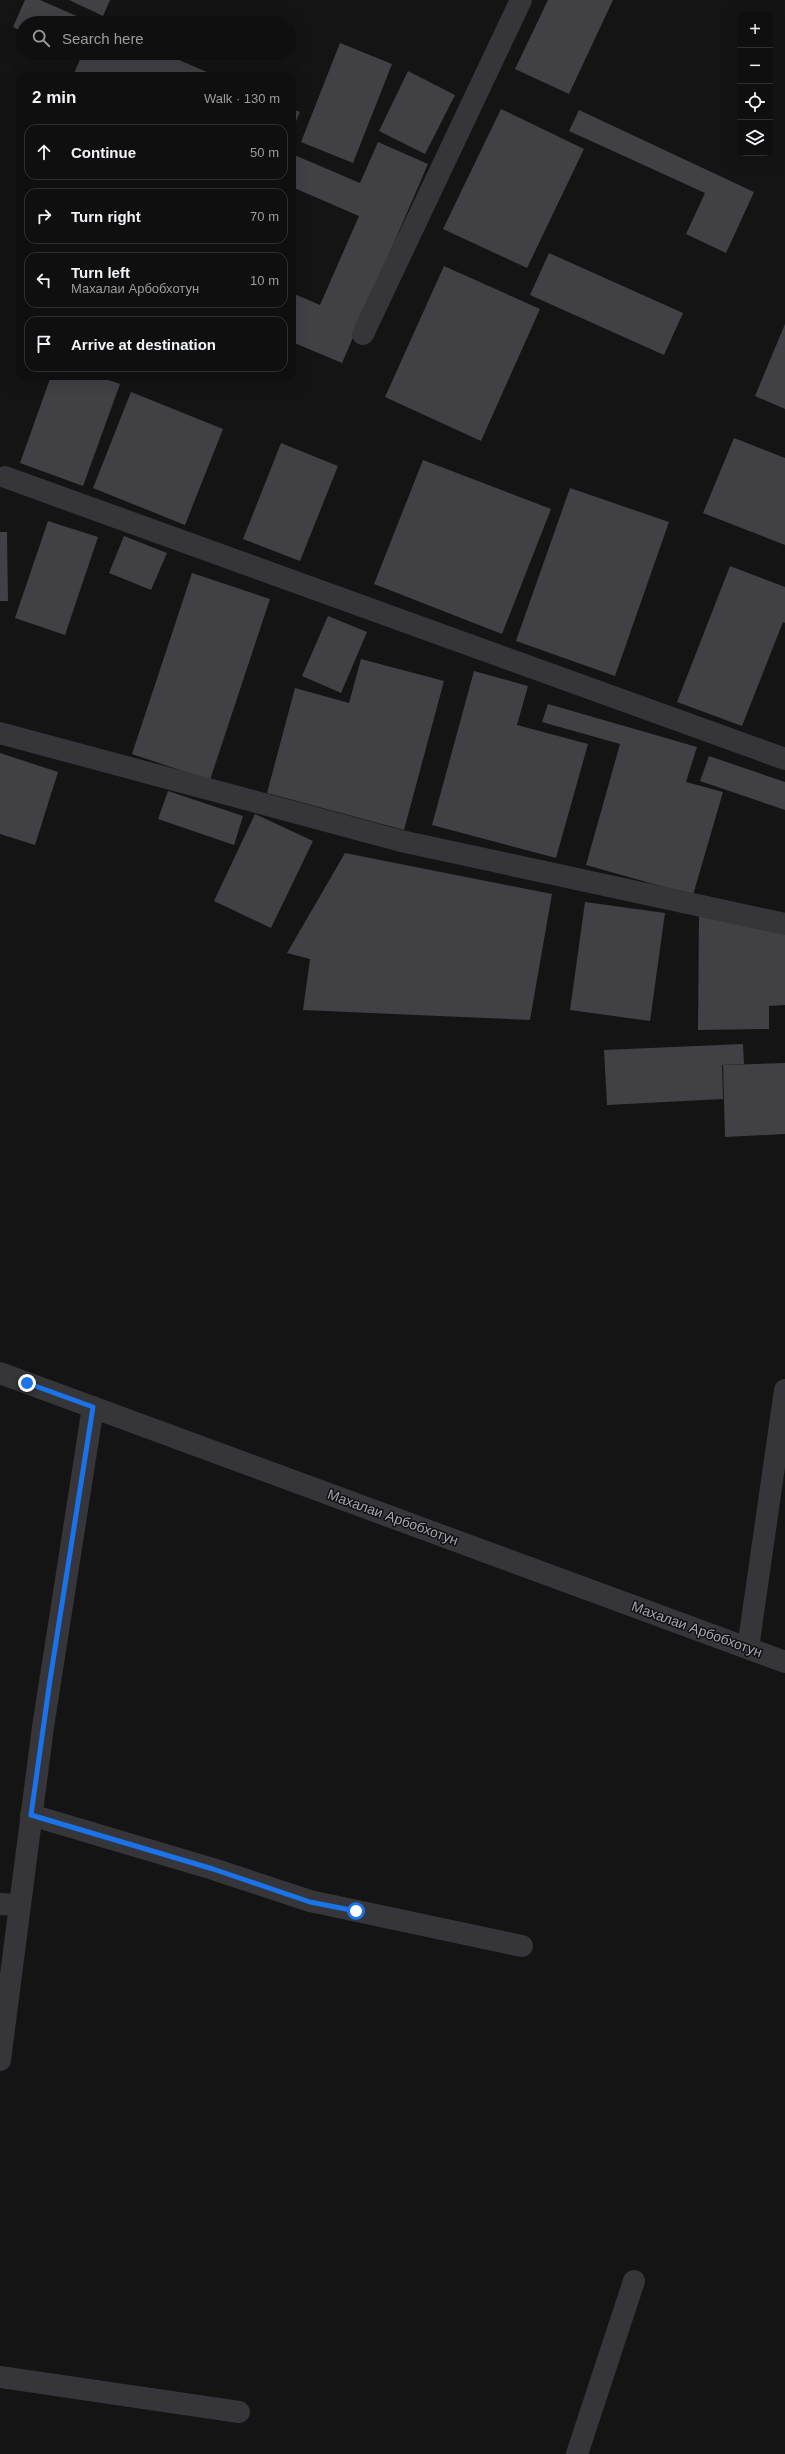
<!DOCTYPE html>
<html lang="en">
<head>
<meta charset="utf-8">
<style>
	body { margin:0; font-family:Arial,sans-serif; background:#181819; color:#f1f3f6 }
	.controls { position:absolute; right:12px; top:12px; display:grid; overflow:hidden; border-radius:8px; box-shadow:0 4px 16px #0002 }
	.controls button { width:36px; height:36px; display:grid; place-items:center; padding:0; border:0; border-bottom:1px solid #2f2f30; background:#0f0f10; color:#f1f3f6; font:20px sans-serif }
	.stop { position:absolute; width:12px; height:12px; margin:-9px; border:3px solid #1a73e8; border-radius:50%; background:#fff }
	.stop.end { background:#1a73e8; border-color:#fff; box-shadow:0 1px 4px #0008 }
	.list { margin:0; padding:0; list-style:none }
	h2 { display:flex; justify-content:space-between; align-items:center; height:52px; margin:0; padding:0 16px; font-size:17px }
	h2 small { font-size:13px; font-weight:400; color:#9b9c9f }
	.list li { display:grid; grid-template-columns:26px 1fr auto; gap:12px; align-items:center; box-sizing:border-box; height:56px; margin:0 8px 8px; padding:0 8px; border:1px solid #2f2f30; border-radius:12px }
	.list b { display:block; font-size:15px; white-space:nowrap }
	.list p { margin:0; font-size:13px; white-space:nowrap; color:#9b9c9f }
	.list em { font-size:13px; font-style:normal; color:#9b9c9f }
	.icon { flex:none; width:22px; height:22px; fill:none; stroke:currentColor; stroke-width:2; stroke-linecap:round; stroke-linejoin:round }
	.map { position:relative; flex:none; width:785px; height:2454px; overflow:hidden }
	.search { position:absolute; background:#0f0f10; box-shadow:0 4px 16px #0002; left:16px; top:16px; width:280px; height:44px; display:flex; align-items:center; gap:10px; box-sizing:border-box; padding:0 14px; border-radius:22px; color:#9b9c9f; font-size:15px }
	.panel { position:absolute; background:#0f0f10; box-shadow:0 4px 16px #0002; left:16px; top:72px; width:280px; height:308px; border-radius:12px }
	.map>svg:first-child { display:block }
	.building { fill:#414145 }
	.lines { fill:none; stroke-linecap:round; stroke-linejoin:round }
	.minor { stroke:#35353a; stroke-width:22 }
	.route { stroke:#1a73e8; stroke-width:5 }
	.labels { text-anchor:middle; stroke-width:3; stroke-linejoin:round; paint-order:stroke }
	.street-label { font-size:14px; fill:#a7a8b5; stroke:#0f0f10 }
</style>
</head>
<body>
<div class="map">
<svg width="785" height="2454" viewBox="0 0 785 2454">
	<rect width="100%" height="100%" fill="#141415"/>
	<!-- building -->
	<g class="building">
		<polygon points="25,0 40,0 93,23 23,23 23,32 13,27"/>
		<polygon points="69,0 110,0 103,16"/>
		<polygon points="548,0 613,0 569,94 515,69"/>
		<polygon points="340,43 392,64 353,163 301,142"/>
		<polygon points="72,53 163,53 216,76 73,76 81,57"/>
		<polygon points="408,71 455,95 425,154 379,131"/>
		<polygon points="292,109 300,112 292,131"/>
		<polygon points="501,109 584,149 527,268 443,229"/>
		<polygon points="579,110 754,192 726,253 686,234 705,193 569,131"/>
		<polygon points="378,142 428,164 342,363 292,342 292,293 320,305 359,216 292,187 292,154 360,183"/>
		<polygon points="549,253 683,313 664,355 530,295"/>
		<polygon points="444,266 540,309 481,441 385,397"/>
		<polygon points="785,324 785,409 755,396"/>
		<polygon points="51,376 97,376 120,384 83,486 20,463"/>
		<polygon points="131,392 223,429 185,525 93,488"/>
		<polygon points="734,438 785,458 785,545 703,513"/>
		<polygon points="281,443 338,466 300,561 243,539"/>
		<polygon points="423,460 551,509 502,634 374,584"/>
		<polygon points="570,488 669,522 615,676 516,641"/>
		<polygon points="48,521 98,537 65,635 15,618"/>
		<polygon points="0,532 7,532 8,601 0,601"/>
		<polygon points="124,536 167,553 151,590 109,573"/>
		<polygon points="730,566 785,587 785,623 783,622 742,726 677,702"/>
		<polygon points="192,573 270,599 210,780 132,754"/>
		<polygon points="328,616 367,632 341,693 302,676"/>
		<polygon points="361,659 444,681 404,830 267,793 295,688 349,703"/>
		<polygon points="474,671 528,686 517,725 588,744 556,858 432,825"/>
		<polygon points="548,704 697,747 686,782 723,792 693,895 586,865 620,744 542,722"/>
		<polygon points="0,753 58,772 35,845 0,834"/>
		<polygon points="709,756 785,782 785,810 700,781"/>
		<polygon points="168,791 243,816 234,845 158,819"/>
		<polygon points="255,814 313,841 271,928 214,901"/>
		<polygon points="345,853 552,894 530,1020 303,1010 310,959 287,953"/>
		<polygon points="585,902 665,913 650,1021 570,1010"/>
		<polygon points="699,913 785,929 785,1005 769,1006 769,1029 698,1030"/>
		<polygon points="743,1044 744,1064 722,1065 723,1099 607,1105 604,1050"/>
		<polygon points="785,1063 785,1134 725,1137 723,1065"/>
	</g>
	<g class="lines">
		<!-- minor -->
		<g class="minor">
			<polyline points="363,334 521,0"/>
			<polyline points="5,477 785,759"/>
			<polyline points="0,733 401,841 785,924"/>
			<polyline points="0,1373 785,1662"/>
			<polyline points="748,1648 785,1390"/>
			<polyline points="31,1815 213,1869 310,1901 522,1946"/>
			<polyline points="0,1904 20,1905"/>
			<polyline points="0,2060 43,1727 93,1407"/>
			<polyline points="0,2377 239,2412"/>
			<polyline points="577,2454 634,2281"/>
		</g>
	</g>
	<g class="lines">
		<!-- route -->
		<polyline class="route" points="27,1383 93,1407 50,1680 31,1815 213,1869 310,1902 356,1911"/>
	</g>
	<g class="labels">
		<!-- street labels -->
		<g class="street-label">
			<text transform="translate(393 1517) rotate(20)" y="5">Махалаи Арбобхотун</text>
			<text transform="translate(697 1629) rotate(20)" y="5">Махалаи Арбобхотун</text>
		</g>
	</g>
</svg>
<div class="controls">
<button>+</button>
<button>−</button>
<button><svg class="icon" aria-label="locate" viewBox="0 0 24 24"><circle cx="12" cy="12" r="6"/><path d="M12 2v4M12 18v4M2 12h4M18 12h4"/></svg></button>
<button><svg class="icon" aria-label="layers" viewBox="0 0 24 24"><path d="M12 4l9 5-9 5-9-5zM3 14l9 5 9-5"/></svg></button>
</div>
<div class="stop" style="left:356px;top:1911px"></div>
<div class="stop end" style="left:27px;top:1383px"></div>
<div class="search"><svg class="icon" aria-label="search" viewBox="0 0 24 24"><circle cx="10" cy="10" r="6"/><path d="M15 15l6 6"/></svg>Search here</div>
<section class="panel">
<h2>2 min<small>Walk · 130 m</small></h2>
<ul class="list">
<li><svg class="icon" aria-label="ahead" viewBox="0 0 24 24"><path d="M12 20V5M6 11l6-6 6 6"/></svg><div><b>Continue</b></div><em>50 m</em></li>
<li><svg class="icon" aria-label="right" viewBox="0 0 24 24"><path d="M7 20v-9h11M14 6l5 5-5 5"/></svg><div><b>Turn right</b></div><em>70 m</em></li>
<li><svg class="icon" aria-label="left" viewBox="0 0 24 24"><path d="M17 20v-9H6M10 6l-5 5 5 5"/></svg><div><b>Turn left</b><p>Махалаи Арбобхотун</p></div><em>10 m</em></li>
<li><svg class="icon" aria-label="arrive" viewBox="0 0 24 24"><path d="M6 21V4h12l-3 4 3 4H6"/></svg><div><b>Arrive at destination</b></div></li>
</ul>
</section>
</div>
</body>
</html>
